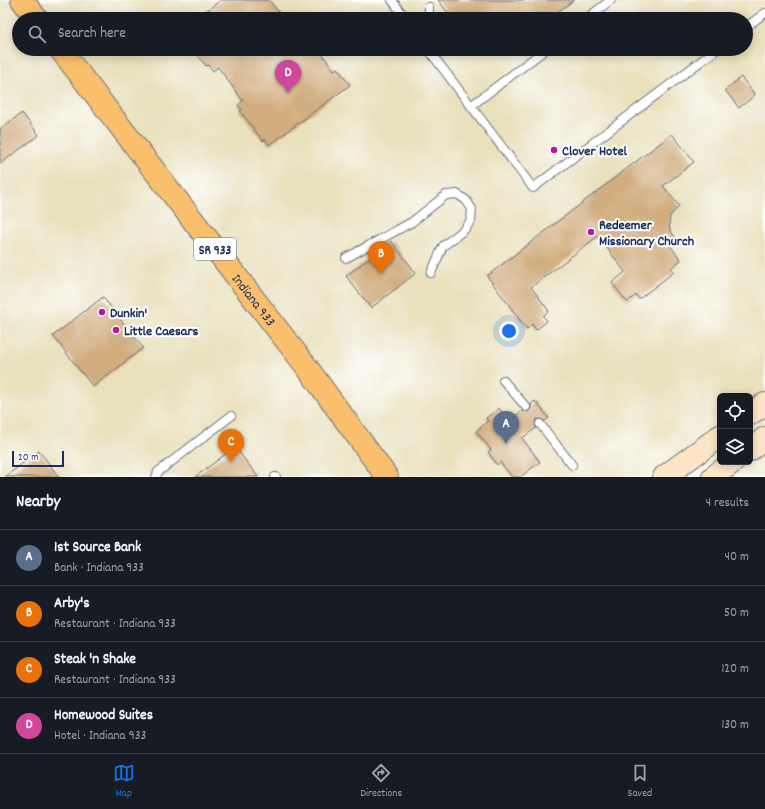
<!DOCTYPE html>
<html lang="en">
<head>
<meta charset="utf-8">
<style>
	body { margin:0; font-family:Dekko,sans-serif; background:#242831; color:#f1f3f6 }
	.controls { position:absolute; right:12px; bottom:12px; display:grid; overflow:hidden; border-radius:6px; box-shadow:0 2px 10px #0003 }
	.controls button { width:36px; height:36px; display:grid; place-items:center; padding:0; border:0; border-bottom:1px solid #363941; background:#171b24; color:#f1f3f6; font:20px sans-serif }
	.scale { position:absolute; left:12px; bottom:10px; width:52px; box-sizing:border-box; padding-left:4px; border:2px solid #1b2f5e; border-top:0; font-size:11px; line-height:14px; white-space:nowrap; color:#1b2f5e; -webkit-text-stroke:3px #fff; paint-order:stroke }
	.you { position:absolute; left:509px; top:331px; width:14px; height:14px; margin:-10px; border:3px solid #fff; border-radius:50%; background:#1a73e8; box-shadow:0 0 0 6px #1a73e833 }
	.badge { display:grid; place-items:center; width:26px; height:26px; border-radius:50%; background:#1a73e8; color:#fff; font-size:13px; font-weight:700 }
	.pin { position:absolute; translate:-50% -33px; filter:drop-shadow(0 1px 2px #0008) }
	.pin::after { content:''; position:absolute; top:21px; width:14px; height:12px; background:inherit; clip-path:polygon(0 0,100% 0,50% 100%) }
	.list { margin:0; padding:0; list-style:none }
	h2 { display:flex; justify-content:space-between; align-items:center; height:52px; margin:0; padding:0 16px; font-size:17px }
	h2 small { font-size:13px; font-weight:400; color:#9ea1a6 }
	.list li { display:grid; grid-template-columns:26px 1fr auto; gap:12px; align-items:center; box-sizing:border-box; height:56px; padding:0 16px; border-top:1px solid #363941 }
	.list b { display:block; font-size:15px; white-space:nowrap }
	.list p { margin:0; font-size:13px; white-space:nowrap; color:#9ea1a6 }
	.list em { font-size:13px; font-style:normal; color:#9ea1a6 }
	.icon { flex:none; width:22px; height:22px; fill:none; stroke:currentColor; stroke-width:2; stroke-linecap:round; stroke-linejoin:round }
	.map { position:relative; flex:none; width:765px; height:477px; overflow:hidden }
	.search { position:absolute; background:#171b24; box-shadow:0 2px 10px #0003; left:12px; right:12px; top:12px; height:44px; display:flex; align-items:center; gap:10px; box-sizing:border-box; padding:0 14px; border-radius:22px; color:#9ea1a6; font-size:15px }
	.sheet { height:276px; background:#171b24 }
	nav { display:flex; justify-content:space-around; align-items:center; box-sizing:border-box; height:56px; border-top:1px solid #363941; background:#171b24; font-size:11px; color:#9ea1a6 }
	nav a { display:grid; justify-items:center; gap:2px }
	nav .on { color:#1a73e8 }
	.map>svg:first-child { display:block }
	.building { fill:#d1ad7f }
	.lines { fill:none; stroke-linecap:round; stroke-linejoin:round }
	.lane-casing { stroke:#636d7f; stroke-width:10 }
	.secondary-casing { stroke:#636d7f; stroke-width:24 }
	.primary-casing { stroke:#636d7f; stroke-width:24 }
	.lane { stroke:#fff; stroke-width:8 }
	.secondary { stroke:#fde5c5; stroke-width:22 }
	.primary { stroke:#f9bf6d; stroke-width:22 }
	.poi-dot { fill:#b5179e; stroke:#fff; stroke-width:1.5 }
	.labels { text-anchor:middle; stroke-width:4; stroke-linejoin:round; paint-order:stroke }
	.shield { fill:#fff; stroke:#5f6d8e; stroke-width:1 }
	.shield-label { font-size:13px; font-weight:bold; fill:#1b2f5e }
	.poi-label { font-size:14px; font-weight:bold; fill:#1b2f5e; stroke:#fff; text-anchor:start }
	.street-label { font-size:14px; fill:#1b2f5e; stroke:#fff }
</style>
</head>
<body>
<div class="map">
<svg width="765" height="477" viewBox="0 0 765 477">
	<rect width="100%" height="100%" fill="#fff"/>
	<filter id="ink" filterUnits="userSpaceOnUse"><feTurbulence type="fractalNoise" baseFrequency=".025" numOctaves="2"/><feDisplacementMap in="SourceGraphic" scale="8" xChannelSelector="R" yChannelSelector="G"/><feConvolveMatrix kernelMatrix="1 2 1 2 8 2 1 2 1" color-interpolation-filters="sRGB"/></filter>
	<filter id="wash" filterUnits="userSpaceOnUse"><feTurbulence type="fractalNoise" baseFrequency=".012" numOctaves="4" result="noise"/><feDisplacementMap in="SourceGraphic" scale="16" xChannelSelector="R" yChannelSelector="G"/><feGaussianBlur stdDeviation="0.9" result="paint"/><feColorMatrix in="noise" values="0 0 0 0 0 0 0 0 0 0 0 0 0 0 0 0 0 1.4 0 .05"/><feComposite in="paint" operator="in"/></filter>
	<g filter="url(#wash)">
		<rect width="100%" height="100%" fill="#e9e0bc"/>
		<g id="blocks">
			<!-- building -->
			<g class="building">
				<polygon points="221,0 269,0 284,19 195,19"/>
				<polygon points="438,0 574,0 548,19 453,19"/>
				<polygon points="193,49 318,49 334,70 337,68 350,85 269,145 265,139 263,141 240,111 242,110 238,105 243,101 218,67 213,71 208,65 206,66"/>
				<polygon points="741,77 755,95 739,108 725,90"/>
				<polygon points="22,113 39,135 0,164 0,129"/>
				<polygon points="672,134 694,162 663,186 679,206 670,216 669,224 670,230 675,237 668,243 681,260 671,268 674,272 639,299 636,295 627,302 612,283 625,272 598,236 531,287 549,311 543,316 547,321 536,330 532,324 527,329 487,276"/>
				<polygon points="391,241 416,273 371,308 346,276"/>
				<polygon points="103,297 143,348 93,387 53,336"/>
				<polygon points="535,401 549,418 545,421 542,419 537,419 535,424 536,428 522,438 540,462 520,477 512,477 500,462 497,465 488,452 491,450 476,431 488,421 486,418 499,408 509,421 522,411 529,411 531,408 531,404"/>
				<polygon points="235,447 258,477 195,477"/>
				<polygon points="39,451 59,477 5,477"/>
			</g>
		</g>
	</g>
	<g filter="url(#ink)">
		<use href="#blocks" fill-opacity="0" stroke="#636d7f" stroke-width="1"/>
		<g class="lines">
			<!-- lane casing -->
			<g class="lane-casing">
				<g id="lane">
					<polyline points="392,0 406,19"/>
					<polyline points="429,19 429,7"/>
					<polyline points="586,19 611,0"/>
					<polyline points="746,27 765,13"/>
					<polyline points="428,49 533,188 717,49"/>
					<polyline points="471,106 546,49"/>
					<polyline points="346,258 412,222 446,195 457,194 466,200 472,209 471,221 464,230 443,246 431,273"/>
					<polyline points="503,380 526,407"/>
					<polyline points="540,424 572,465"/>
					<polyline points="156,477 158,472 231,416"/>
					<polyline points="275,477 276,477"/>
				</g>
			</g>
			<!-- secondary casing -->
			<g class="secondary-casing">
				<g id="secondary">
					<polyline points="750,414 765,404"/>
					<polyline points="750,450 765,438"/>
					<polyline points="664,477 720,436"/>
					<polyline points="713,477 733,462"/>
				</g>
			</g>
			<!-- primary casing -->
			<g class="primary-casing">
				<g id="primary">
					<polyline points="22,0 37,19"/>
					<path id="s1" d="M60,49L306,366L387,477"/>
				</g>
			</g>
			<!-- lane -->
			<use href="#lane" class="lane"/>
			<!-- secondary -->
			<use href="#secondary" class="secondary"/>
			<!-- primary -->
			<use href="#primary" class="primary"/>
		</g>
	</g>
	<!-- markers -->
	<g class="poi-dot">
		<circle cx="554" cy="150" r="4"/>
		<circle cx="591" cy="232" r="4"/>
		<circle cx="102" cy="312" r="4"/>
		<circle cx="116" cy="330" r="4"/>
	</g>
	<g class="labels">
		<!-- shield labels -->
		<rect class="shield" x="194" y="238" width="42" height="22" rx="3"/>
		<g class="shield-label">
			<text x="215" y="254">SR 933</text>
		</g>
		<!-- poi labels -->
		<g class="poi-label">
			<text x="562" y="155">Clover Hotel</text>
			<text x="599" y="229">Redeemer<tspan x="599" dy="16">Missionary Church</tspan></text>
			<text x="110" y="317">Dunkin'</text>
			<text x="124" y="335">Little Caesars</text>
		</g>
		<!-- street labels -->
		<g class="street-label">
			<text dy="5" stroke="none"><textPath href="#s1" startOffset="317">Indiana 933</textPath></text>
		</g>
	</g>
</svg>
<div class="controls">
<button><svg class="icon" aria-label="locate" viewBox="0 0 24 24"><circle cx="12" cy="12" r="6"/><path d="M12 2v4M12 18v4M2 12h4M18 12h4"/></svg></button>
<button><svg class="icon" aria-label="layers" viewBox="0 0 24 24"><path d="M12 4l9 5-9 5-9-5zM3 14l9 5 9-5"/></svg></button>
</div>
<div class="scale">20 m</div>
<div class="you"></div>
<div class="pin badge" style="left:506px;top:444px;background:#5c6f8a">A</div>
<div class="pin badge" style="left:381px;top:274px;background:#e8710a">B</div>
<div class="pin badge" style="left:231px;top:462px;background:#e8710a">C</div>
<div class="pin badge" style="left:288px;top:93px;background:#d1479c">D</div>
<div class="search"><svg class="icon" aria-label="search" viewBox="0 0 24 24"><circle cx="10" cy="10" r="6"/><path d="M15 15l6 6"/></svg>Search here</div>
</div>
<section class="sheet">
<h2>Nearby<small>4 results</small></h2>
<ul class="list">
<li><span class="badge" style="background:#5c6f8a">A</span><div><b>1st Source Bank</b><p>Bank · Indiana 933</p></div><em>40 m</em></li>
<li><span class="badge" style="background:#e8710a">B</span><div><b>Arby's</b><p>Restaurant · Indiana 933</p></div><em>50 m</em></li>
<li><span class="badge" style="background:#e8710a">C</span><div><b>Steak 'n Shake</b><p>Restaurant · Indiana 933</p></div><em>120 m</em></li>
<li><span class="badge" style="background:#d1479c">D</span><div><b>Homewood Suites</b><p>Hotel · Indiana 933</p></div><em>130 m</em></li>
</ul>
</section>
<nav>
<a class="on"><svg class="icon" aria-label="map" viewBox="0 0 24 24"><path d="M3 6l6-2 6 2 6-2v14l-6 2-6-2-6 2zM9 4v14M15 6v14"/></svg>Map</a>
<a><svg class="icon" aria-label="directions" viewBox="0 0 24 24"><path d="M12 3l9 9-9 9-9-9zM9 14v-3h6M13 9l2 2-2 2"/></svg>Directions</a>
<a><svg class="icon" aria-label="saved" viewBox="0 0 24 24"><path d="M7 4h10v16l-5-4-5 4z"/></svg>Saved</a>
</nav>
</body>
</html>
